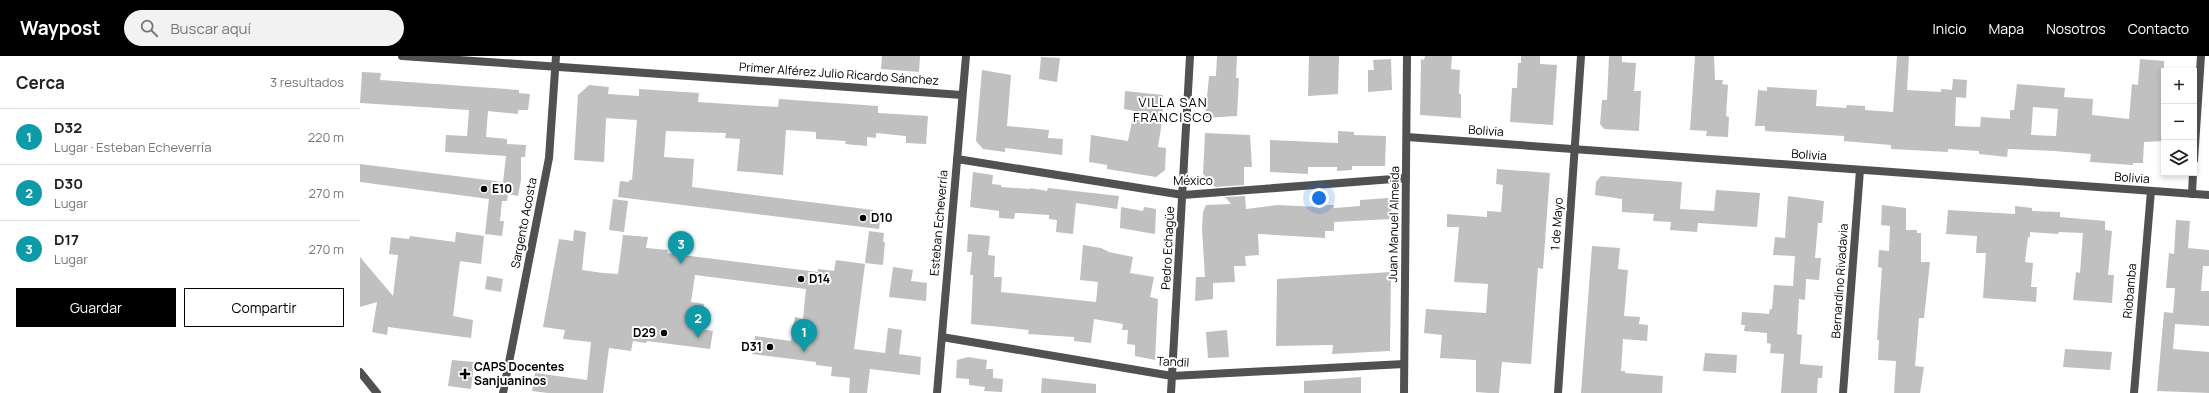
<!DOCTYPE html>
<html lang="es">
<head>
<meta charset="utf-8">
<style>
	body { margin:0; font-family:Manrope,sans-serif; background:#f2f2f2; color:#222 }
	.controls { position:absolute; right:12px; top:12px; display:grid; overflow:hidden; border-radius:0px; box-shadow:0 2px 6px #0003 }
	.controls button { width:36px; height:36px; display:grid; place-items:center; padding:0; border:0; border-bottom:1px solid #e0e0e0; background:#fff; color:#222; font:20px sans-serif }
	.you { position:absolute; left:959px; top:142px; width:14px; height:14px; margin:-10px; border:3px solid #fff; border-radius:50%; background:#1a73e8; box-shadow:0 0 0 6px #1a73e833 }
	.badge { display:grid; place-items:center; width:26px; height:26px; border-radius:50%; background:#000; color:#fff; font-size:13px; font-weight:700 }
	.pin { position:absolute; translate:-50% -33px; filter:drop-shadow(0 1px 2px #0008) }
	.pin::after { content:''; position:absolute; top:21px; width:14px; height:12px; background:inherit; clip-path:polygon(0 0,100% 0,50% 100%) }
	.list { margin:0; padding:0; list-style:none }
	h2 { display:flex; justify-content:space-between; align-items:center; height:52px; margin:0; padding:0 16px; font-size:17px }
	h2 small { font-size:13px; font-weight:400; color:#767676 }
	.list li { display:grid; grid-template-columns:26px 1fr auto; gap:12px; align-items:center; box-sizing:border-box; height:56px; padding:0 16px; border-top:1px solid #e0e0e0 }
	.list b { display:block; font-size:15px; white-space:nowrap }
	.list p { margin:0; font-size:13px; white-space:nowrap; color:#767676 }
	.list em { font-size:13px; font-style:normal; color:#767676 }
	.actions { display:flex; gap:8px; padding:12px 16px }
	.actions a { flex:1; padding:9px 0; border:1px solid #000; border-radius:0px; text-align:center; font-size:14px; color:#000 }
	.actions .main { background:#000; color:#fff }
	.icon { flex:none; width:22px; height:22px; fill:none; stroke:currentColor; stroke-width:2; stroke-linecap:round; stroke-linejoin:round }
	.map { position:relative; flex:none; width:1849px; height:337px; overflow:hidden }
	header { display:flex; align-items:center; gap:24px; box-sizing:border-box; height:56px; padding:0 20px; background:#000; color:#fff }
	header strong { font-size:19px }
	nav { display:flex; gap:22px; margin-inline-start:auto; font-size:14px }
	.search { width:280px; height:36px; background:#f2f2f2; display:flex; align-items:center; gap:10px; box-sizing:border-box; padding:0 14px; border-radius:22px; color:#767676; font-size:15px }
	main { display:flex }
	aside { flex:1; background:#fff }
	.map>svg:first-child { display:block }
	.building { fill:#c0c0c0; fill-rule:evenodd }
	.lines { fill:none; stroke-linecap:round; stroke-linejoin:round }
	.minor { stroke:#515151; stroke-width:8 }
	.poi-dot { fill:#000; stroke:#fff; stroke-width:1.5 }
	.labels { text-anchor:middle; stroke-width:4; stroke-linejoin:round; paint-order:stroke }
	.street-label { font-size:12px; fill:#000; stroke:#fff }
	.poi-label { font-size:12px; font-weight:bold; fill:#000; stroke:#fff; text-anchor:start }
	.neighbourhood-label { font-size:13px; letter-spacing:1px; fill:#000; stroke:#fff }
</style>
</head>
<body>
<header>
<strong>Waypost</strong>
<div class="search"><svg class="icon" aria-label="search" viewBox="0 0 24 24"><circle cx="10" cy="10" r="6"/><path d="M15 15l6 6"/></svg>Buscar aquí</div>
<nav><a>Inicio</a><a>Mapa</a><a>Nosotros</a><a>Contacto</a></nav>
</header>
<main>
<aside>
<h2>Cerca<small>3 resultados</small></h2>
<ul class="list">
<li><span class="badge" style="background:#0f9aa8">1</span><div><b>D32</b><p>Lugar · Esteban Echeverría</p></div><em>220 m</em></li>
<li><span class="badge" style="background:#0f9aa8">2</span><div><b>D30</b><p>Lugar</p></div><em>270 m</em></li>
<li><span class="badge" style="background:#0f9aa8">3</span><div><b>D17</b><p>Lugar</p></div><em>270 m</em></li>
</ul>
<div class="actions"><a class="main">Guardar</a><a>Compartir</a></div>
</aside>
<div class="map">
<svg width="1849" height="337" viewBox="0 0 1849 337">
	<rect width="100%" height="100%" fill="#fff"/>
	<!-- building -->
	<g class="building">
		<polygon points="522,0 560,0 559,16 521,13"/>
		<polygon points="857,0 877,0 876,22 879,22 877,60 845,62 849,20 856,20"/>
		<polygon points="949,0 979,0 978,38 948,40"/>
		<polygon points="1065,0 1092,0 1091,13 1100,14 1099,38 1101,38 1101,62 1060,59 1061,3 1064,4"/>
		<polygon points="1161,0 1180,0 1180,8 1197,9 1193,69 1150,66 1152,32 1157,32 1158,7 1161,7"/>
		<polygon points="1249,0 1262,0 1262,6 1276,7 1274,35 1281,35 1279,75 1244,73 1240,68 1242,44 1247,44"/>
		<polygon points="1335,0 1354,0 1355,24 1363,24 1362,28 1368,29 1366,60 1369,61 1368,81 1346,80 1347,75 1330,74"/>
		<path d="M1537,0H1549L1547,34L1581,36V33L1592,34L1593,23L1607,24L1606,42L1596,41L1595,70L1620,71L1621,61L1650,63V54H1654L1657,28L1705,32L1704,41L1733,43L1732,59L1769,63L1772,28L1778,29L1780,3L1804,5V85L1784,86L1783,107H1773V109L1730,106L1731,98L1695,95L1648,93L1647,101L1619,98V95L1588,93V96L1531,93V89L1484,85V80L1405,75V70H1395L1398,34L1407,35V31L1457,34L1456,50L1486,52L1487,49L1505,50V54L1533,56ZM1673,51L1698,53L1696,80L1671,79Z"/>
		<polygon points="681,1 700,2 697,26 679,23"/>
		<polygon points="1031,3 1032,34 1008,36 1008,14 1014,14 1013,4"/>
		<polygon points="622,14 651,19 647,70 689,74 688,82 703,83 702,99 645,92 645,96 623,93 616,85"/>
		<polygon points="2,16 21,17 20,24 159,34 159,37 170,38 168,54 158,54 158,58 128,55 126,81 147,83 147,88 166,89 165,101 161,101 161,124 158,140 148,138 147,145 142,145 140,165 144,165 142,180 125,178 129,143 0,126 0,108 143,126 146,100 85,96 86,79 107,80 109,54 0,47"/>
		<polygon points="229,29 249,31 248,38 279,40 279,33 339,37 338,46 368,48 418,51 419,43 518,50 518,57 568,60 566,88 546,87 546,80 516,77 516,82 507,81 507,90 485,88 486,85 456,83 456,76 426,74 423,119 377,115 380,83 365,82 366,77 306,75 304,101 334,103 332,131 513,154 512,157 521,158 519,173 258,141 260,125 269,126 269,124 272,124 277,64 246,62 244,106 214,104 218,39"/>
		<polygon points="765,35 803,39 803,59 798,91 806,92 805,114 796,121 747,113 747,109 729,106 731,79 768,85 774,55 764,53"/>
		<polygon points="978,75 994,76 994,79 1026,80 1025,110 992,110 992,114 977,115 977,111 948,111 948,118 910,116 910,84 978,87"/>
		<polygon points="845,77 890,79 892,111 884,111 884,129 855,131 843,118"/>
		<polygon points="1137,113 1190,117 1183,213 1178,212 1171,308 1142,306 1139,337 1129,337 1116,336 1116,304 1080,302 1082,279 1064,277 1066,253 1126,257 1128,228 1094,226 1099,171 1087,171 1087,158 1127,161 1127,155 1141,156 1143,129 1136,128"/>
		<polygon points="613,116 633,119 632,128 641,129 641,131 670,133 670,132 687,135 688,132 759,140 757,153 716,147 713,178 696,176 697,164 689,163 689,159 659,157 655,157 654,163 639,162 639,155 610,151"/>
		<polygon points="1241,120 1322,126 1320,153 1354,155 1356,134 1400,137 1397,171 1338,167 1337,176 1310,174 1311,166 1293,165 1294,158 1262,156 1262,143 1235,139 1236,126"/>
		<polygon points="885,140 886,153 917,149 959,151 959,149 974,149 974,152 1000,150 1000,144 1028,142 1032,145 1031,163 974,166 974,175 965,175 965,182 898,178 899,199 885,200 886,210 874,210 875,226 853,227 853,243 835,245 836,221 845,221 842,173 843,156 846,149 871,148 865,141"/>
		<polygon points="1428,140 1464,145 1462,167 1458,167 1455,202 1461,202 1459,224 1446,223 1445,244 1439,243 1437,278 1442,279 1440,308 1463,310 1462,322 1458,322 1457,337 1421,337 1424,298 1410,297 1411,288 1407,287 1407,277 1384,275 1385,269 1381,269 1382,256 1409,258 1410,253 1412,253 1414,229 1433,230 1435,200 1413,199 1415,181 1425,182"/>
		<polygon points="253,143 268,145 264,176 249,174"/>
		<polygon points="1522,149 1546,152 1546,174 1557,174 1557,177 1561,177 1561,206 1570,206 1564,262 1559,262 1555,310 1564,311 1560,337 1534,337 1536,305 1518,304 1519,284 1517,284 1522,212 1518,211 1519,194 1529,195 1530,170 1521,169"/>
		<polygon points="1655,150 1672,152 1672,155 1700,156 1700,161 1745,165 1745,174 1752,175 1748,219 1754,219 1752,247 1713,244 1716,216 1720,217 1723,177 1699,176 1698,178 1670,176 1670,181 1668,181 1665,206 1673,207 1671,231 1677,231 1676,246 1623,242 1626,197 1616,197 1617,180 1586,178 1588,154 1655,158"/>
		<polygon points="761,151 783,155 784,151 796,153 795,178 760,172"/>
		<polygon points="1816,164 1830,165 1828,192 1849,194 1849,210 1843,210 1841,235 1849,235 1849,270 1815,268 1813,293 1849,296 1849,337 1797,335 1804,256 1813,257 1815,232 1806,232 1809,197 1814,198"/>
		<polygon points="214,174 226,176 222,214 243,217 258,218 263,179 288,181 286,192 308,194 307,197 458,216 458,213 474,215 476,204 505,208 494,293 525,297 528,272 542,274 539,298 561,301 560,319 510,313 507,337 489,337 490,322 471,320 472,311 456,309 456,306 392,298 395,280 431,285 435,261 443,263 446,233 335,219 331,246 344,248 340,273 353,275 350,293 287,285 286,287 273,285 271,295 249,292 243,337 188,337 172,335 175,317 227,324 231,286 203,283 205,274 183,271 199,183 213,185"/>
		<polygon points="509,175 524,177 523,186 525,186 523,209 505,207"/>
		<polygon points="96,176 124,180 121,208 100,205 93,260 113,264 111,282 28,271 27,279 12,276 17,246 0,251 0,201 33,240 38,199 29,198 31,181 49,183 50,180 95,186"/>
		<polygon points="608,178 630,180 628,199 635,200 634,221 642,221 641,236 736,246 738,226 720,224 723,189 741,192 749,196 773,201 770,217 794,221 790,241 798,243 795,304 775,300 775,289 767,288 768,274 762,274 763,268 734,263 731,287 714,285 714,281 668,278 669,274 611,268 613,219 610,219 612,196 607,196"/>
		<polygon points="1232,190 1260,192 1258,213 1268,214 1264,260 1280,261 1279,268 1288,269 1287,285 1263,283 1261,315 1265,315 1265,317 1303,320 1302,337 1221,337"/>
		<polygon points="533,211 553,214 551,225 567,227 566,245 529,241"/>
		<polygon points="1031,216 1030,295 972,298 973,289 916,290 917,223"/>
		<polygon points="127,220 143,223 141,236 125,233"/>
		<polygon points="867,274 869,301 848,302 846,276"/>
		<polygon points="1705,293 1752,296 1750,314 1703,311"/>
		<polygon points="1345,297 1377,299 1376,317 1343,315"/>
		<polygon points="608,301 627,304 626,313 633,313 633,322 643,323 642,336 624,335 625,331 609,329 609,323 596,322 597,304"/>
		<polygon points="92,304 114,306 111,333 88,330"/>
		<polygon points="1001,321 1001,337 944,337 944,325"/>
		<polygon points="682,322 736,328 736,337 681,337"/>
	</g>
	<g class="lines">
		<!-- minor -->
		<g class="minor">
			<polyline points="42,0 602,39"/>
			<polyline points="1047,81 1849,139"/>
			<polyline points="597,103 823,139 1046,122"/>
			<polyline points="1834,104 1841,0"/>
			<polyline points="1832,138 1833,117"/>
			<polyline points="582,281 812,320 1044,308"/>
			<polyline points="0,316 17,337"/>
			<polyline points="143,337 189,102 196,0"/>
			<polyline points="577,337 606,0"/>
			<polyline points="811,337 830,0"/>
			<polyline points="1044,337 1047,0"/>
			<polyline points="1198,337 1221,0"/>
			<polyline points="1483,337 1500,114"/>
			<polyline points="1774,337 1791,135"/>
		</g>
	</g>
	<!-- markers -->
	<g class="poi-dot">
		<circle cx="124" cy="133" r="4"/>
		<circle cx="503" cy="162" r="4"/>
		<circle cx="441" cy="223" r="4"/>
		<circle cx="304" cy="277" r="4"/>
		<circle cx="410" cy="291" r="4"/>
		<path d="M103 312h4v4h4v4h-4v4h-4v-4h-4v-4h4z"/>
	</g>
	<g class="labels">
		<!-- street labels -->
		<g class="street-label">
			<text transform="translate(479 18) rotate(4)" y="4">Primer Alférez Julio Ricardo Sánchez</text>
			<text transform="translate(1126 75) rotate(4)" y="4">Bolivia</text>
			<text transform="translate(1449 99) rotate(4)" y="4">Bolivia</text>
			<text transform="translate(1772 122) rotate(4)" y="4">Bolivia</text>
			<text x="833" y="129">México</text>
			<text transform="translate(164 167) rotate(-79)" y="4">Sargento Acosta</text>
			<text transform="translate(579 167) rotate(-85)" y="4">Esteban Echeverría</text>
			<text transform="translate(1034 168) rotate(-89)" y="4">Juan Manuel Almeida</text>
			<text transform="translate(1197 168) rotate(-86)" y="4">1 de Mayo</text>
			<text transform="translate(808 192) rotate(-87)" y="4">Pedro Echagüe</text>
			<text transform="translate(1480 225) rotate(-86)" y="4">Bernardino Rivadavia</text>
			<text transform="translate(1770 235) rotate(-85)" y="4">Riobamba</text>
			<text transform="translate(813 306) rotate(3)" y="4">Tandil</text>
		</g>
		<!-- poi labels -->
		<g class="poi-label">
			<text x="132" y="137">E10</text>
			<text x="511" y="166">D10</text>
			<text x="449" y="227">D14</text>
			<text x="296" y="281" text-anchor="end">D29</text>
			<text x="402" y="295" text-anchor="end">D31</text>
			<text x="114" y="315">CAPS Docentes<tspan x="114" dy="14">Sanjuaninos</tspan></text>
		</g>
		<!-- neighbourhood labels -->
		<g class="neighbourhood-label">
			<text x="813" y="51">VILLA SAN<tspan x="813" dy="15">FRANCISCO</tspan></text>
		</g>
	</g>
</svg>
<div class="controls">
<button>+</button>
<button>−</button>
<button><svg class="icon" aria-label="layers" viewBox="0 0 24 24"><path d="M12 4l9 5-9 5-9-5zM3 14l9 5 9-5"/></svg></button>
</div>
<div class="you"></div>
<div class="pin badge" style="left:444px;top:296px;background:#0f9aa8">1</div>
<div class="pin badge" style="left:338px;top:282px;background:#0f9aa8">2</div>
<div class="pin badge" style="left:321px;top:208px;background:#0f9aa8">3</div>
</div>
</main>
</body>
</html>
